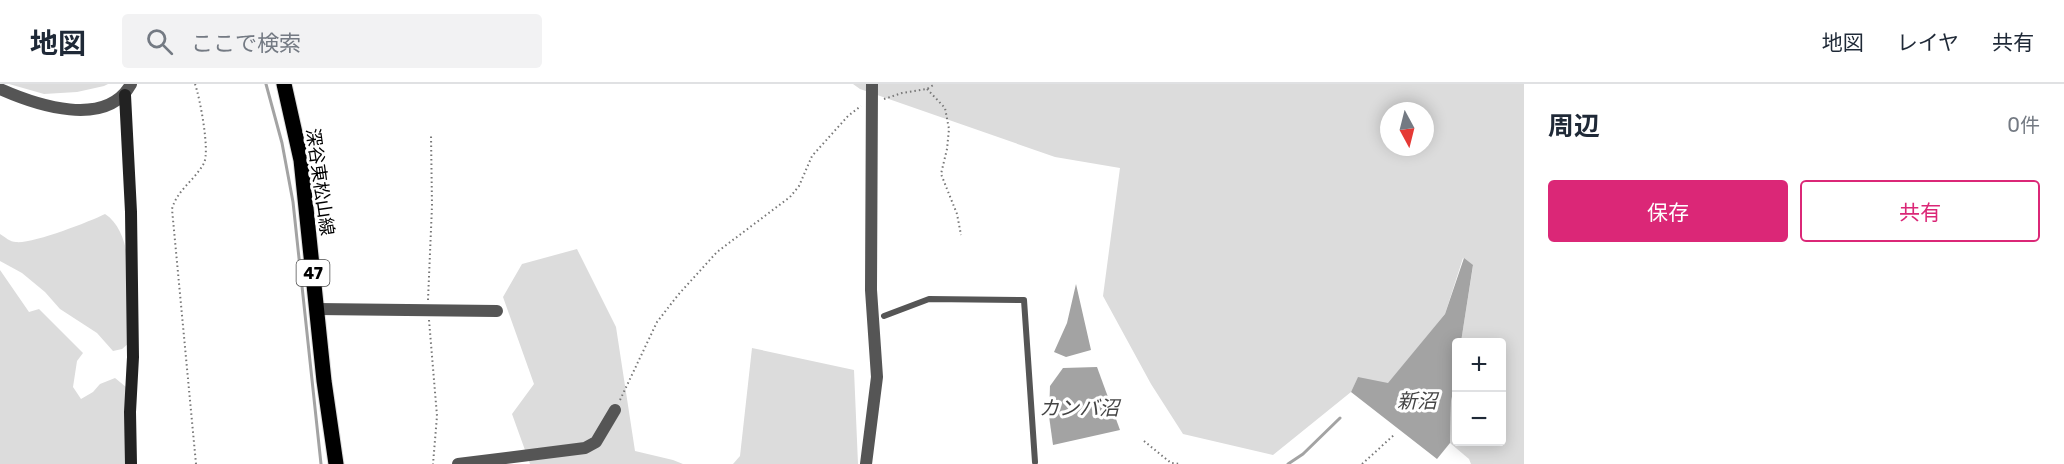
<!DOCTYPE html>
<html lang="ja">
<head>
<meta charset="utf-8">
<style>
	body { margin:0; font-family:Rubik,"Noto Sans JP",sans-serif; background:#f2f2f3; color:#1f2937 }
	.controls { position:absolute; right:18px; bottom:18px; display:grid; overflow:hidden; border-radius:6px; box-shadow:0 3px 15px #0003 }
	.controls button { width:54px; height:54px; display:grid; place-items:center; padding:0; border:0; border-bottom:2px solid #e0e1e3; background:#fff; color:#1f2937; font:30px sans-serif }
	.compass { position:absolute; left:1380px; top:18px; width:54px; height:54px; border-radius:50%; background:#fff; box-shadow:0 3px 15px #0003; rotate:173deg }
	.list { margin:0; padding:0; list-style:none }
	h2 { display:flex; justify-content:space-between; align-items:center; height:78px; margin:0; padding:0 24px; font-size:26px }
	h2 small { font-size:20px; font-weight:400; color:#747a83 }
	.actions { display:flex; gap:12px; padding:18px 24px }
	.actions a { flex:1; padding:14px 0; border:2px solid #db2777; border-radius:6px; text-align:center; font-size:21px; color:#db2777 }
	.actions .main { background:#db2777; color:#fff }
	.icon { flex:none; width:33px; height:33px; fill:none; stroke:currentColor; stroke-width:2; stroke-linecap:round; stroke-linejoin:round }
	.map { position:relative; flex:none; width:1524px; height:380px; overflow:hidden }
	header { display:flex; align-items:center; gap:36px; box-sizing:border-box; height:84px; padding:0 30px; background:#fff; border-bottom:2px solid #e0e1e3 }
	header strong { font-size:28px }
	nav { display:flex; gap:33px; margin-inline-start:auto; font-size:21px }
	.search { width:420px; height:54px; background:#f2f2f3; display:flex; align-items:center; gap:15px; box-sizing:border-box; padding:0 21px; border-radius:6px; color:#747a83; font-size:22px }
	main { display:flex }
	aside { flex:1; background:#fff }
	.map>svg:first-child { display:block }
	.green { fill:#dcdcdc; fill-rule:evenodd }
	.water { fill:#a3a3a3 }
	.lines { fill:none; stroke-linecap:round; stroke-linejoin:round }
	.stream { stroke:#a3a3a3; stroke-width:3 }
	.primary-casing { stroke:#dbdbdb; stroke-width:17 }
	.path { stroke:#777; stroke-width:2; stroke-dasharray:1.5 3; stroke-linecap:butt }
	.lane { stroke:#555; stroke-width:6 }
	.street { stroke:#555; stroke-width:12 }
	.secondary { stroke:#222; stroke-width:12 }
	.primary { stroke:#000; stroke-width:15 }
	.labels { text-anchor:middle; stroke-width:6; stroke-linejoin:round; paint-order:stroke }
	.shield { fill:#fff; stroke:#4c4c4c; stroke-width:1.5 }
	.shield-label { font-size:16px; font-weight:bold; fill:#000 }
	.street-label { font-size:18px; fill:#000; stroke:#fff }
	.water-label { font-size:20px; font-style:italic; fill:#444; stroke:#fff }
</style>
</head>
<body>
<header>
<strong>地図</strong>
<div class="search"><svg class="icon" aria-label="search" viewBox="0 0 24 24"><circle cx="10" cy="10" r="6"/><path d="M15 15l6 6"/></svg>ここで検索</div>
<nav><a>地図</a><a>レイヤ</a><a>共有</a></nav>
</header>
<main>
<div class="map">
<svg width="1524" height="380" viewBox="0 0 1524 380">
	<rect width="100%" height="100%" fill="#fff"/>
	<!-- green -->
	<g class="green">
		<polygon points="9,0 108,0 104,2 77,8 44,10"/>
		<path d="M853,0H1524V380H1471L1469,375L1450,359L1451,317L1456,296V358H1502V258H1461L1473,182L1463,174L1445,230L1388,300L1358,294L1351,308L1273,371L1183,350L1151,300L1103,212L1120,84L1055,73L860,5ZM1389,27H1425V63H1389Z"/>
		<path d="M105,130C138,151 129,224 129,259L122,265L113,267L97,249L60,225L45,208L22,189L0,177V150C5,153 10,158 16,158C32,160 89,138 105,130Z"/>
		<polygon points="577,165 616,243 635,367 673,376 683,380 530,380 512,330 534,300 503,213 522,180"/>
		<polygon points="0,186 29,228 39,225 83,269 77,277 73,303 81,315 93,308 100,300 115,294 126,303 130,380 0,380"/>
		<polygon points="752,264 854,286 858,380 733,380 740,372"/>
	</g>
	<!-- water -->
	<g class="water">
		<polygon points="1464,174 1473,181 1461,258 1456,258 1456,296 1451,317 1450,359 1437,375 1351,308 1358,293 1388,299 1445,230"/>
		<polygon points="1076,200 1091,266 1066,273 1054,268 1067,239"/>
		<polygon points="1097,283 1120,346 1053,361 1049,332 1050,302 1063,284"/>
	</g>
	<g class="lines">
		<!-- stream -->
		<g class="stream">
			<polyline points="266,0 282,59 293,118 321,380"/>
			<polyline points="1288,380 1303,370 1340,334"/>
		</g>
		<!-- primary casing -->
		<g class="primary-casing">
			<polyline id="primary" points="284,0 301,76 324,297 336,380"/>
		</g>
		<!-- path -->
		<g class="path">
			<path d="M195,0C200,14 210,67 204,79C195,96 177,106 172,125L196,380"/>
			<polyline points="927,5 945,24 949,45 947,65 941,90 957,130 961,151"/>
			<polyline points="884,15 902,9 927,5 935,0"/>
			<polyline points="428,216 432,122 431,51"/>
			<polyline points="429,236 437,332 433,380"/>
			<polyline points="620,316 657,238 678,211 717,168 790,113 799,102 812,72 848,32 861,22"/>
			<polyline points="1144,357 1171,379 1181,380"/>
			<polyline points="1362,380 1394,351"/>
		</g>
		<!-- lane -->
		<polyline class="lane" points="884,232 929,215 1024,216 1035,378"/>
		<!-- street -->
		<g class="street">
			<path d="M0,5C36,21 106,45 131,0"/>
			<polyline points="317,225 497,227"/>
			<polyline points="458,380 585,364 596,358 615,326"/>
			<polyline points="866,380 877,293 871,206 872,0"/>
		</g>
		<!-- secondary -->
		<polyline class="secondary" points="125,11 131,128 133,273 130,328 131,380"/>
		<!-- primary -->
		<use href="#primary" class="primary"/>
	</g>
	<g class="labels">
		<!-- shield labels -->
		<rect class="shield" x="296.5" y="176" width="33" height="26" rx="4.5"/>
		<g class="shield-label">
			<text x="313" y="195">47</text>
		</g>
		<!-- street labels -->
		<g class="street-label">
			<text transform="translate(320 98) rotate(82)" y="6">深谷東松山線</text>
		</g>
		<!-- water labels -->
		<g class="water-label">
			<text x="1417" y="324">新沼</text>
			<text x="1079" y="331">カンバ沼</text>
		</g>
	</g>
</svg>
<div class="controls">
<button>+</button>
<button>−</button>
</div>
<svg class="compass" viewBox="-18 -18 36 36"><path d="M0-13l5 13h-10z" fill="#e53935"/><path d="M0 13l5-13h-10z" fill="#747a83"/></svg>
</div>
<aside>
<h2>周辺<small>0件</small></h2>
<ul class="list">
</ul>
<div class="actions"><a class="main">保存</a><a>共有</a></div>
</aside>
</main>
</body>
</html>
